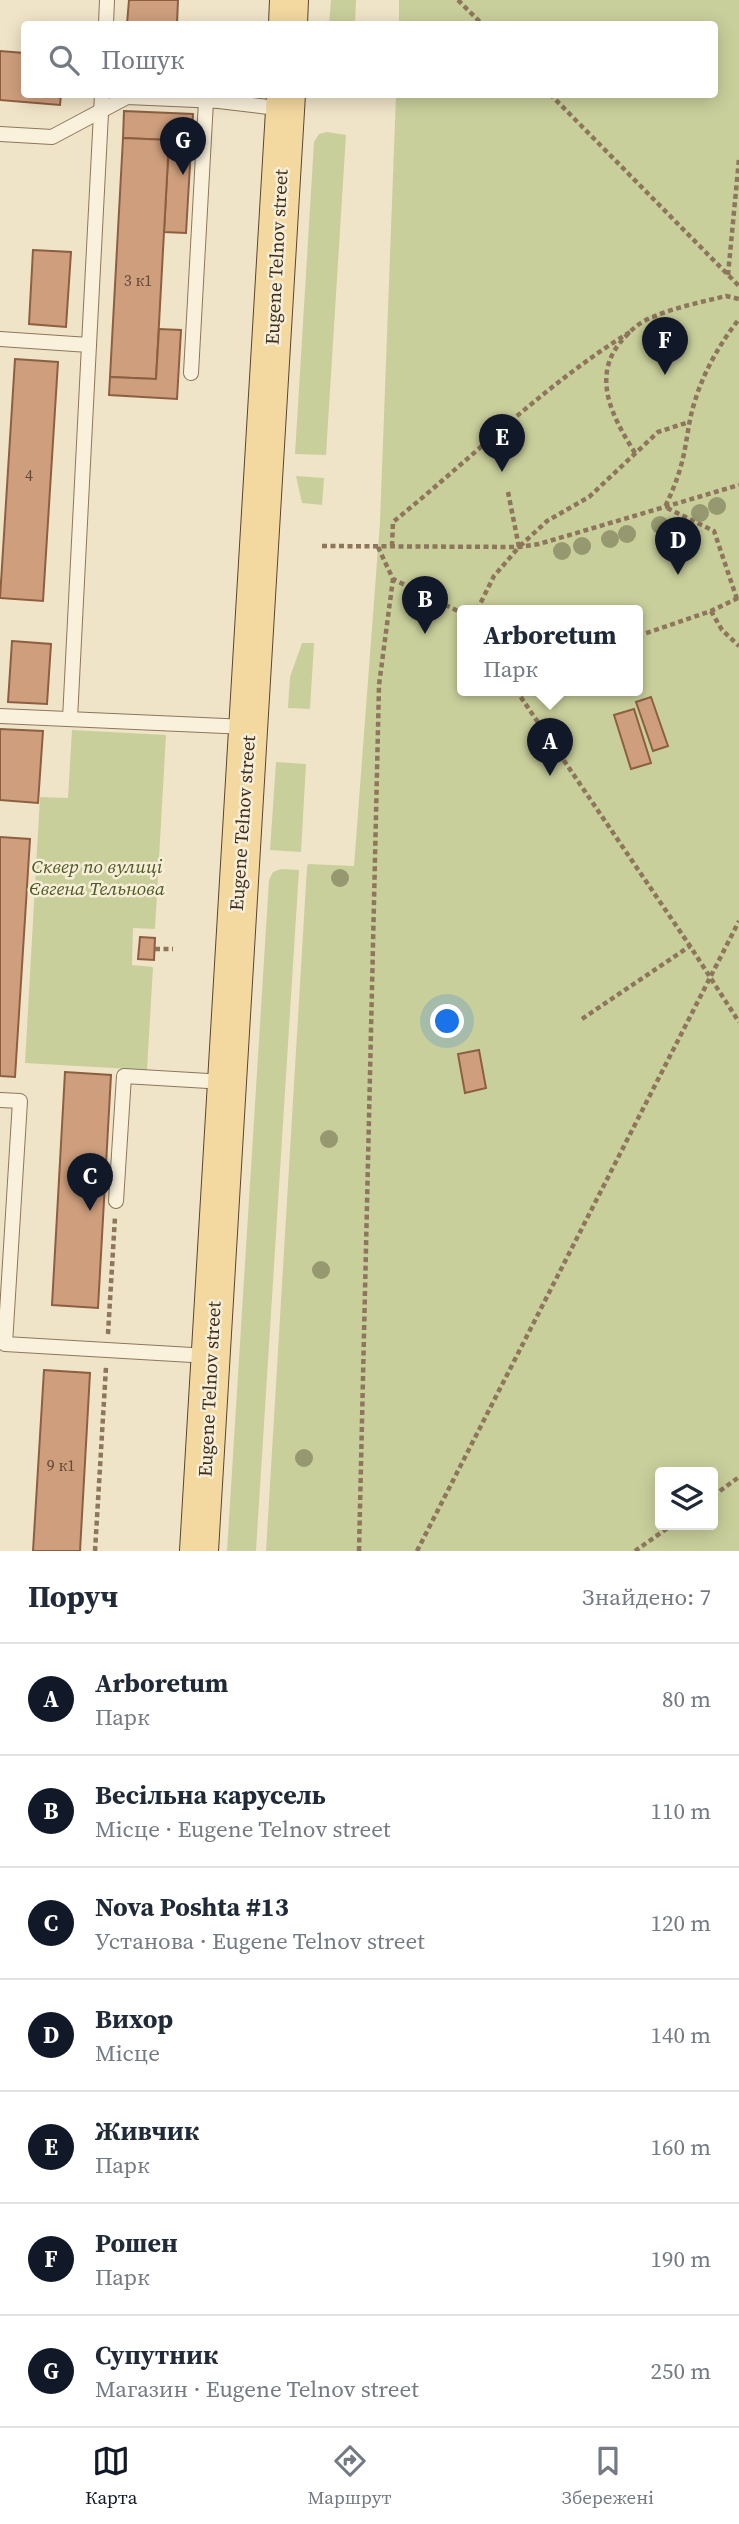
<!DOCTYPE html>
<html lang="uk">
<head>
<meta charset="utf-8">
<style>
	body { margin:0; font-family:"Source Serif 4",serif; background:#f2f2f3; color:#1f2937 }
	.controls { position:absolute; right:21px; bottom:21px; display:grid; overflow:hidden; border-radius:7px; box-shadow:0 4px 18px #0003 }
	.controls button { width:63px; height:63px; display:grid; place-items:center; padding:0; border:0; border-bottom:2px solid #e0e1e3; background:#fff; color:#1f2937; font:35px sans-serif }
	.you { position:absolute; left:448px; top:1022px; width:24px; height:24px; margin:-18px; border:5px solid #fff; border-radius:50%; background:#1a73e8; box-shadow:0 0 0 10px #1a73e833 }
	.badge { display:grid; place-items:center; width:46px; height:46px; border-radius:50%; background:#111827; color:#fff; font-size:23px; font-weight:700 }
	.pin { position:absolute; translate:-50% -58px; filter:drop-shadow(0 2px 4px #0008) }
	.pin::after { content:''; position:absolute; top:37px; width:24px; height:21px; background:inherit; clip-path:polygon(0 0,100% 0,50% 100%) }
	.popup { position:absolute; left:457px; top:605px; width:186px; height:91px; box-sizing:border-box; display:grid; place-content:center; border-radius:7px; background:#fff; filter:drop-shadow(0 2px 5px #0005); font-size:23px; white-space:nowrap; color:#747a83 }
	.popup b { font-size:26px; color:#1f2937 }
	.popup::after { content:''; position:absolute; left:50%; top:100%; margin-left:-14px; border:14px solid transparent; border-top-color:#fff }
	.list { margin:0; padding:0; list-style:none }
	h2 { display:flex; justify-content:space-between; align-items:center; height:91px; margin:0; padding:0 28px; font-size:30px }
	h2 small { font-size:23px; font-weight:400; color:#747a83 }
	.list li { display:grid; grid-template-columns:46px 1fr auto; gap:21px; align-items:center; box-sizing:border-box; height:112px; padding:0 28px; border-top:2px solid #e0e1e3 }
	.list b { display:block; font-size:26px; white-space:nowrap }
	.list p { margin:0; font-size:23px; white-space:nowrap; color:#747a83 }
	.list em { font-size:23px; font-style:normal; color:#747a83 }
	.icon { flex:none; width:38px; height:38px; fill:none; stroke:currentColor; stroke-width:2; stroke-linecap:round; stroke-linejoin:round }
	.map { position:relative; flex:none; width:739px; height:1551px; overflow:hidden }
	.search { position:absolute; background:#fff; box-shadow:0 4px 18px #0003; left:21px; right:21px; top:21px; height:77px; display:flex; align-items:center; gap:18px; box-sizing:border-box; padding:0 24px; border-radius:7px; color:#747a83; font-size:26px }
	.sheet { height:875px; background:#fff }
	nav { display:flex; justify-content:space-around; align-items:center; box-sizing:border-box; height:98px; border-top:2px solid #e0e1e3; background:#fff; font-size:19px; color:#747a83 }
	nav a { display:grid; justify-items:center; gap:4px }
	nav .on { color:#111827 }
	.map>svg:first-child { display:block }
	.green { fill:#c9cf9b; fill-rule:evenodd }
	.building { fill:#cf9f7d; stroke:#8d5f41; stroke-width:2 }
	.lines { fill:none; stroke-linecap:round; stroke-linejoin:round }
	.service-casing { stroke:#8d765c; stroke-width:16 }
	.primary-casing { stroke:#5b4430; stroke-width:40 }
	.path { stroke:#8d765c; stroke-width:4.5; stroke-dasharray:5 3.5; stroke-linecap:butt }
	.service { stroke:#faf1dc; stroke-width:14 }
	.primary { stroke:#f3d9a0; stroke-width:38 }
	.tree { fill:#96986f }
	.labels { text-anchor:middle; stroke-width:5; stroke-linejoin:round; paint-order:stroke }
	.number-label { font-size:16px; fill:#624a37 }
	.street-label { font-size:19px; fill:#3d2e20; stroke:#f7eed8 }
	.park-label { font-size:19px; font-style:italic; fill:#4d5a26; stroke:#f7eed8 }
</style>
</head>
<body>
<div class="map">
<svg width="739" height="1551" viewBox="0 0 739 1551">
	<rect width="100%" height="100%" fill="#f0e4c8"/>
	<!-- green -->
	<g class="green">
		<polygon points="331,0 356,0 355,24 329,24"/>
		<path d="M399,0H739V1551H266L307,867L308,864L354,866L380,522L396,95L714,94V24H399ZM462,610H638V690H462ZM660,1472H713V1525H660Z"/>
		<polygon points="327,132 346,135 326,455 295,454 314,142 319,134"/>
		<polygon points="296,476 324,478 322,505 302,503"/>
		<polygon points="302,643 314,643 310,709 288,708 290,677"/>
		<polygon points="72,730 166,735 155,929 133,928 132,965 153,967 147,1070 25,1063 40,797 68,798"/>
		<polygon points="276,762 306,764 301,852 270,850"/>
		<polygon points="281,869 299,870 256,1551 227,1551 269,880 273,872"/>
	</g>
	<!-- building -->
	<g class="building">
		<polygon points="129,0 178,0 177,24 127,24"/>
		<polygon points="0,51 24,53 24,94 61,94 60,105 0,100"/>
		<polygon points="124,111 193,114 186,233 164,232 169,140 123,138"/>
		<polygon points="123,138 169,140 156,379 110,377"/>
		<polygon points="33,250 71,252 66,327 29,324"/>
		<polygon points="159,329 181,330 177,399 109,395 110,377 156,379"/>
		<polygon points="15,359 58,362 43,601 0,598"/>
		<polygon points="12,641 51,644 47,704 8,702"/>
		<polygon points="651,697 668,746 653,751 636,702"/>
		<polygon points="634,709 651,763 631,769 614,715"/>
		<polygon points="0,729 43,731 38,803 0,800"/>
		<polygon points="0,837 30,839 15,1077 0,1076"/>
		<polygon points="140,937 155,938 154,960 138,959"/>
		<polygon points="479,1050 486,1088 465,1093 458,1054"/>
		<polygon points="65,1072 111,1075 98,1308 52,1305"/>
		<polygon points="44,1370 90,1373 80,1551 33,1551"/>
	</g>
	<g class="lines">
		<!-- service casing -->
		<g class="service-casing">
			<g id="service">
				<polyline points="106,24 107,0"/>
				<polyline points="0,134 52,137 127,97 219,101 284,109"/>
				<polyline points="0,339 89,345 102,94"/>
				<polyline points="191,373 206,101"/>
				<polyline points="0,716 247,727"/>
				<polyline points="70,719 89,345"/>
				<polyline points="0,1100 20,1101 5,1344 209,1356"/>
				<polyline points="116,1201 124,1076 225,1082"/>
			</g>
		</g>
		<!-- primary casing -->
		<g class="primary-casing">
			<g id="primary">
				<polyline points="288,24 289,0"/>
				<polyline points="199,1551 286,94"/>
			</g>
		</g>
		<!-- path -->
		<g class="path">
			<polyline points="458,0 482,24"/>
			<polyline points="550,94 739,286"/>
			<polyline points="728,275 739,159"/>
			<path d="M635,453C611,415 589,373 626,336C633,328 643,320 653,317C676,307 702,302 726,296L739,299"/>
			<polyline points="322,546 519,547 539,544 739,485"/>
			<path d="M392,546L393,522C472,458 544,385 630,332"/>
			<polyline points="520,546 547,521 589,497 658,432 689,422"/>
			<polyline points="378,547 393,579 462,613"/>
			<path d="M737,599L714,531L665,507C672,492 678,478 682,462C687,443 688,423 694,404C703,373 719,345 739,319"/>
			<polyline points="477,610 494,576 519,547 508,492"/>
			<polyline points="711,611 722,630 739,646"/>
			<polyline points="638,636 711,611 738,598"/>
			<polyline points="516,690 690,946 739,1022"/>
			<polyline points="155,949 173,949"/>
			<polyline points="582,1019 690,946"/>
			<polyline points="108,1334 115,1217"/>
			<polyline points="713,1496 739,1477"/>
			<polyline points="95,1551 106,1367"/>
			<polyline points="359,1551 379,685 393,579"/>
			<polyline points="417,1551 739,921"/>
			<polyline points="635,1551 672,1525"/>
		</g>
		<!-- service -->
		<use href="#service" class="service"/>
		<!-- primary -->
		<use href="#primary" class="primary"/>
	</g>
	<!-- trees -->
	<g class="tree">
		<circle cx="717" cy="506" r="9"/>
		<circle cx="700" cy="513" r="9"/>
		<circle cx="660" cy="525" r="9"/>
		<circle cx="627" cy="534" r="9"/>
		<circle cx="610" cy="539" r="9"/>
		<circle cx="582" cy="546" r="9"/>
		<circle cx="562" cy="551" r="9"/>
		<circle cx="340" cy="878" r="9"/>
		<circle cx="329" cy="1139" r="9"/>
		<circle cx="321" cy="1270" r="9"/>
		<circle cx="304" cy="1458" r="9"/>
	</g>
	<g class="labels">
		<!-- number labels -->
		<g class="number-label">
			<text x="138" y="286">3 к1</text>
			<text x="29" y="481">4</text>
			<text x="61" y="1471">9 к1</text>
		</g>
		<!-- street labels -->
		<g class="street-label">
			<text transform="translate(276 257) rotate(-87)" y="7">Eugene Telnov street</text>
			<text transform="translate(242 823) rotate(-86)" y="7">Eugene Telnov street</text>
			<text transform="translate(209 1389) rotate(-87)" y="7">Eugene Telnov street</text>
		</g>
		<!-- park labels -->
		<g class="park-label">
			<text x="97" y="873">Сквер по вулиці<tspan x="97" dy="22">Євгена Тельнова</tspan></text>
		</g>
	</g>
</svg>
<div class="controls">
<button><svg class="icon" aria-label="layers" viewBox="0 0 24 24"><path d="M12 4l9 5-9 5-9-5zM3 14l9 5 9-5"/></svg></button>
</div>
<div class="you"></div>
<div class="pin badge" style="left:550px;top:776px">A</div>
<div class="popup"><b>Arboretum</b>Парк</div>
<div class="pin badge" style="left:425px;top:634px">B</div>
<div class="pin badge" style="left:90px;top:1211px">C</div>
<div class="pin badge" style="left:678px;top:575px">D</div>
<div class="pin badge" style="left:502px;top:472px">E</div>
<div class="pin badge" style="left:665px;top:375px">F</div>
<div class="pin badge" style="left:183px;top:175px">G</div>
<div class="search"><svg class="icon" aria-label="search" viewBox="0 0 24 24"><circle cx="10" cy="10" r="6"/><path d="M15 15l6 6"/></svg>Пошук</div>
</div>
<section class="sheet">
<h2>Поруч<small>Знайдено: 7</small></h2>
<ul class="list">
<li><span class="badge">A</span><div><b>Arboretum</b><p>Парк</p></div><em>80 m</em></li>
<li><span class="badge">B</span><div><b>Весільна карусель</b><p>Місце · Eugene Telnov street</p></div><em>110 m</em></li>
<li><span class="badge">C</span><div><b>Nova Poshta #13</b><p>Установа · Eugene Telnov street</p></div><em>120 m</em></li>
<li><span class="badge">D</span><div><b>Вихор</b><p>Місце</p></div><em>140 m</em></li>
<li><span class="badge">E</span><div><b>Живчик</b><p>Парк</p></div><em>160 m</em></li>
<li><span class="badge">F</span><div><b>Рошен</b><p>Парк</p></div><em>190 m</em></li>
<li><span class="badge">G</span><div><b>Супутник</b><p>Магазин · Eugene Telnov street</p></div><em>250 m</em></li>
</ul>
</section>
<nav>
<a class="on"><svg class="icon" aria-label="map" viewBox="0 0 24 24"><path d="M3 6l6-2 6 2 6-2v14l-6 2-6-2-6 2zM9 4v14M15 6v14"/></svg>Карта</a>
<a><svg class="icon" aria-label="directions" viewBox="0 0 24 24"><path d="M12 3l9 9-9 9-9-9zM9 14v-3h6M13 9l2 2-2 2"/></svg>Маршрут</a>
<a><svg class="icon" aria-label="saved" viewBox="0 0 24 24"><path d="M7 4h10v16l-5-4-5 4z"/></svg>Збережені</a>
</nav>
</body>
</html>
